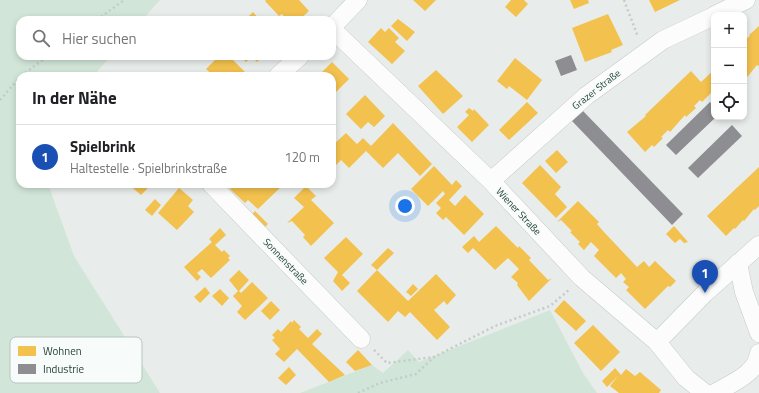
<!DOCTYPE html>
<html lang="de">
<head>
<meta charset="utf-8">
<style>
	body { margin:0; font-family:"Titillium Web",sans-serif; background:#f6f6f6; color:#202124 }
	.controls { position:absolute; right:12px; top:12px; display:grid; overflow:hidden; border-radius:8px; box-shadow:0 2px 6px #0003 }
	.controls button { width:36px; height:36px; display:grid; place-items:center; padding:0; border:0; border-bottom:1px solid #e0e0e0; background:#fff; color:#202124; font:20px sans-serif }
	.you { position:absolute; left:405px; top:206px; width:14px; height:14px; margin:-10px; border:3px solid #fff; border-radius:50%; background:#1a73e8; box-shadow:0 0 0 6px #1a73e833 }
	.badge { display:grid; place-items:center; width:26px; height:26px; border-radius:50%; background:#697e78; color:#fff; font-size:13px; font-weight:700 }
	.pin { position:absolute; translate:-50% -33px; filter:drop-shadow(0 1px 2px #0008) }
	.pin::after { content:''; position:absolute; top:21px; width:14px; height:12px; background:inherit; clip-path:polygon(0 0,100% 0,50% 100%) }
	.list { margin:0; padding:0; list-style:none }
	h2 { display:flex; justify-content:space-between; align-items:center; height:52px; margin:0; padding:0 16px; font-size:17px }
	h2 small { font-size:13px; font-weight:400; color:#757577 }
	.list li { display:grid; grid-template-columns:26px 1fr auto; gap:12px; align-items:center; box-sizing:border-box; height:64px; padding:0 16px; border-top:1px solid #e0e0e0 }
	.list b { display:block; font-size:15px; white-space:nowrap }
	.list p { margin:0; font-size:13px; white-space:nowrap; color:#757577 }
	.list em { font-size:13px; font-style:normal; color:#757577 }
	.icon { flex:none; width:22px; height:22px; fill:none; stroke:currentColor; stroke-width:2; stroke-linecap:round; stroke-linejoin:round }
	.map { position:relative; flex:none; width:759px; height:393px; overflow:hidden }
	.search { position:absolute; background:#fff; box-shadow:0 2px 6px #0003; left:16px; top:16px; width:320px; height:44px; display:flex; align-items:center; gap:10px; box-sizing:border-box; padding:0 14px; border-radius:12px; color:#757577; font-size:15px }
	.panel { position:absolute; background:#fff; box-shadow:0 2px 6px #0003; left:16px; top:72px; width:320px; height:116px; border-radius:12px }
	.map>svg:first-child { display:block }
	.green { fill:#d1e6d8 }
	.homes { fill:#f2c14e }
	.industry { fill:#8d8d92 }
	.lines { fill:none; stroke-linecap:round; stroke-linejoin:round }
	.minor-casing { stroke:#c5cac8; stroke-width:19 }
	.path { stroke:#c3ccca; stroke-width:2.5; stroke-dasharray:2 3; stroke-linecap:butt }
	.minor { stroke:#fcfcfc; stroke-width:18 }
	.labels { text-anchor:middle; stroke-width:4; stroke-linejoin:round; paint-order:stroke }
	.street-label { font-size:10px; fill:#24423a; stroke:#f7fbf9 }
	.key { fill:#f7fbf9; stroke:#b8c4c0; stroke-width:1 }
	.key-label { font-size:11px; fill:#24423a }
</style>
</head>
<body>
<div class="map">
<svg width="759" height="393" viewBox="0 0 759 393">
	<rect width="100%" height="100%" fill="#e8edeb"/>
	<!-- green -->
	<g class="green">
		<polygon points="0,0 160,0 142,20 20,20 20,56 111,56 93,76 20,76 20,184 48,184 74,256 160,393 0,393"/>
		<polygon points="550,310 583,373 597,393 300,393 372,365 383,373 408,350 419,362"/>
	</g>
	<!-- homes -->
	<g class="homes">
		<polygon points="266,0 299,0 309,11 299,20 287,20 282,14 279,16 265,1"/>
		<polygon points="413,0 436,0 425,11"/>
		<polygon points="511,0 524,0 528,4 516,17 505,7"/>
		<polygon points="570,0 588,0 589,3 574,9"/>
		<polygon points="649,0 680,0 655,12"/>
		<polygon points="253,12 260,20 245,20"/>
		<polygon points="608,14 623,45 611,50 612,52 585,62 572,28"/>
		<polygon points="398,19 415,32 407,41 391,26"/>
		<polygon points="759,26 759,66 757,65 744,81 744,40 750,36 749,35"/>
		<polygon points="381,28 385,32 389,28 399,38 395,42 405,51 392,64 368,42"/>
		<polygon points="219,56 229,56 246,73 243,76 214,76 206,69"/>
		<polygon points="240,56 263,56 257,62 252,57 246,62"/>
		<polygon points="515,58 542,80 527,100 509,86 507,89 497,81"/>
		<polygon points="332,62 349,79 334,94 332,92 332,76 318,76"/>
		<polygon points="436,70 463,96 443,114 418,86"/>
		<polygon points="714,70 714,96 711,93 702,102 700,100 694,106 696,108 686,117 685,115 670,132 668,130 661,137 663,138 654,147 652,145 645,152 627,132 646,116 645,115 691,71 701,82"/>
		<polygon points="365,95 385,116 374,127 368,122 361,129 346,114"/>
		<polygon points="527,102 538,113 509,140 499,130"/>
		<polygon points="469,108 473,111 474,109 489,125 472,142 457,127 469,115 465,112"/>
		<polygon points="393,123 432,164 420,176 398,153 383,168 366,151 349,168 341,160 336,165 332,161 332,146 346,133 357,144 363,138 371,146"/>
		<polygon points="557,150 568,162 556,173 545,161"/>
		<polygon points="540,165 561,187 555,194 567,207 556,218 522,183"/>
		<polygon points="434,166 452,185 456,180 462,186 449,200 455,206 465,195 484,214 464,235 446,217 443,220 436,213 441,208 436,203 445,194 443,191 428,206 411,189"/>
		<polygon points="759,167 759,206 755,210 754,209 744,221 743,220 735,229 734,228 726,236 707,216"/>
		<polygon points="128,184 152,184 141,195"/>
		<polygon points="232,184 284,184 258,209 248,200 245,203 230,189 233,186"/>
		<polygon points="306,186 316,196 311,200 334,223 311,246 303,237 305,235 292,221 287,223 304,207 294,198"/>
		<polygon points="179,188 193,200 188,206 194,212 177,230 158,213"/>
		<polygon points="155,199 161,205 152,216 145,210"/>
		<polygon points="578,201 599,222 597,224 603,231 637,267 644,261 649,267 655,261 676,281 670,287 668,286 645,309 626,290 629,287 623,282 626,279 621,273 616,278 594,256 599,250 591,242 584,250 578,244 580,242 570,232 572,231 561,220 557,222"/>
		<polygon points="255,211 268,224 262,230 249,218"/>
		<polygon points="496,226 518,248 519,246 531,258 529,260 548,280 552,278 529,301 517,285 518,283 511,277 519,269 508,258 495,270 473,248 468,253 462,247 474,236 479,242"/>
		<polygon points="674,226 688,242 684,243 680,239 675,243 666,234"/>
		<polygon points="220,228 226,235 215,245 222,252 224,250 230,256 228,258 230,260 211,278 202,269 197,273 201,277 197,281 184,267 212,242 209,239"/>
		<polygon points="346,237 363,254 342,275 350,283 342,291 333,281 338,272 324,258"/>
		<polygon points="388,248 394,253 377,270 408,301 436,274 456,295 447,305 444,301 434,310 450,327 437,340 410,312 405,317 398,311 388,322 357,291 377,270 371,265"/>
		<polygon points="239,270 249,280 239,291 241,293 252,282 268,298 245,320 237,312 242,306 233,296 238,291 229,280"/>
		<polygon points="413,284 418,289 411,296 406,292"/>
		<polygon points="205,287 210,293 200,303 194,297"/>
		<polygon points="220,289 229,298 222,306 212,296"/>
		<polygon points="564,300 586,321 576,331 554,311"/>
		<polygon points="271,301 280,310 270,320 261,311"/>
		<polygon points="294,320 301,327 299,329 308,338 317,329 322,334 312,344 345,375 329,382 297,349 284,362 275,354 280,349 272,340 275,338 272,335 278,329 281,332 291,321 292,323"/>
		<polygon points="593,325 620,352 601,371 574,343"/>
		<polygon points="358,350 372,365 355,371 346,362"/>
		<polygon points="289,367 296,375 286,385 278,378"/>
		<polygon points="615,368 621,375 626,369 635,376 640,372 661,390 659,393 619,393 610,386 618,376 607,387 602,381"/>
	</g>
	<!-- industry -->
	<g class="industry">
		<polygon points="571,55 577,70 561,76 555,61"/>
		<polygon points="710,102 714,107 714,117 716,117 676,155 666,145"/>
		<polygon points="583,111 683,214 672,225 572,121"/>
		<polygon points="732,125 742,136 698,178 688,168"/>
	</g>
	<g class="lines">
		<!-- minor casing -->
		<g class="minor-casing">
			<g id="minor">
				<polyline points="715,15 746,0"/>
				<polyline points="332,27 358,0"/>
				<polyline points="332,29 491,181 582,278 657,342 686,378 705,393"/>
				<polyline points="278,76 300,56"/>
				<polyline points="491,181 586,96 663,40 714,16"/>
				<polyline points="211,184 361,339"/>
				<polyline points="738,263 744,292 759,333"/>
				<polyline points="657,342 705,293 759,245"/>
				<path d="M715,393C731,383 756,375 759,353"/>
			</g>
		</g>
		<!-- path -->
		<g class="path">
			<polyline points="624,0 638,37"/>
			<polyline points="97,20 124,0"/>
			<polyline points="21,76 48,56"/>
			<polyline points="0,100 20,77"/>
			<polyline points="374,350 387,363 434,357"/>
			<polyline points="358,393 380,383 416,374 434,357 495,326 550,306 570,289"/>
		</g>
		<!-- minor -->
		<use href="#minor" class="minor"/>
	</g>
	<g class="labels">
		<!-- street labels -->
		<g class="street-label">
			<text transform="translate(596 89) rotate(-38)" y="4">Grazer Straße</text>
			<text transform="translate(519 211) rotate(47)" y="4">Wiener Straße</text>
			<text transform="translate(286 261) rotate(46)" y="4">Sonnenstraße</text>
		</g>
	</g>
	<!-- legend -->
	<rect x="10" y="337" width="132" height="46" rx="6" class="key"/>
	<rect x="18" y="346" width="18" height="10" fill="#f2c14e"/>
	<rect x="18" y="364" width="18" height="10" fill="#8d8d92"/>
	<g class="key-label">
		<text x="43" y="355">Wohnen</text>
		<text x="43" y="373">Industrie</text>
	</g>
</svg>
<div class="controls">
<button>+</button>
<button>−</button>
<button><svg class="icon" aria-label="locate" viewBox="0 0 24 24"><circle cx="12" cy="12" r="6"/><path d="M12 2v4M12 18v4M2 12h4M18 12h4"/></svg></button>
</div>
<div class="you"></div>
<div class="pin badge" style="left:705px;top:293px;background:#1a4fb4">1</div>
<div class="search"><svg class="icon" aria-label="search" viewBox="0 0 24 24"><circle cx="10" cy="10" r="6"/><path d="M15 15l6 6"/></svg>Hier suchen</div>
<section class="panel">
<h2>In der Nähe<small></small></h2>
<ul class="list">
<li><span class="badge" style="background:#1a4fb4">1</span><div><b>Spielbrink</b><p>Haltestelle · Spielbrinkstraße</p></div><em>120 m</em></li>
</ul>
</section>
</div>
</body>
</html>
